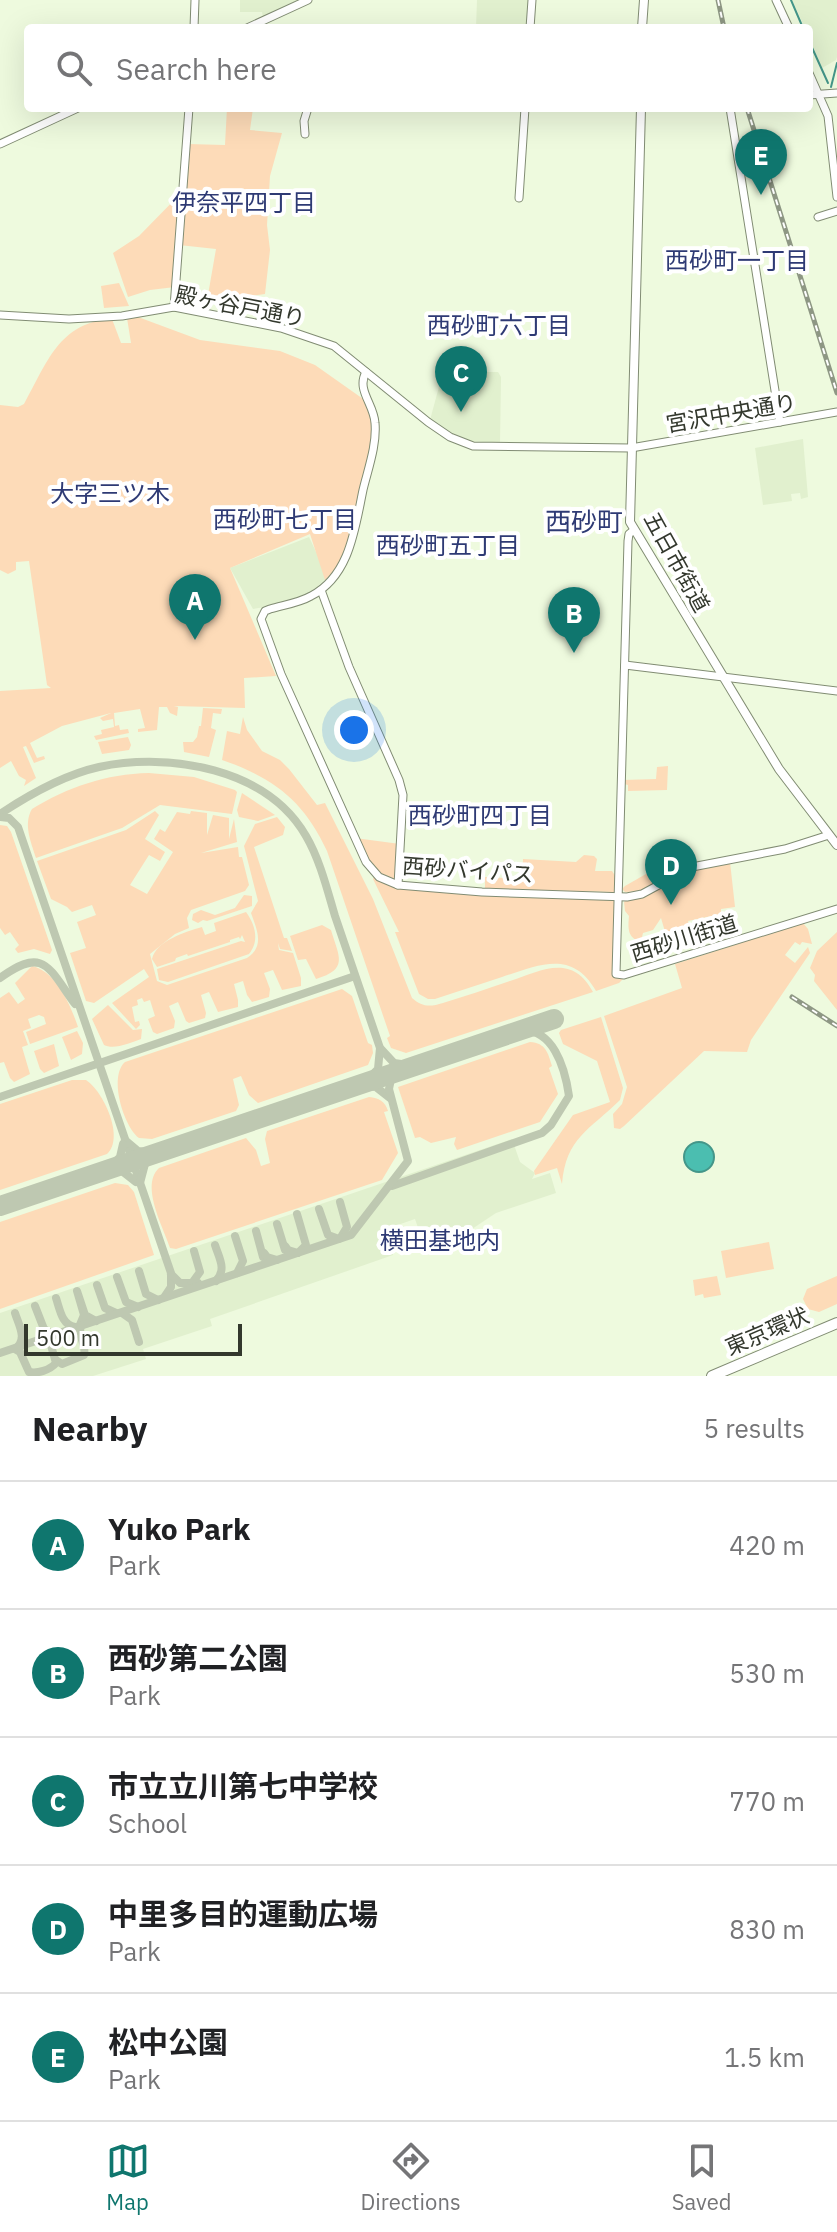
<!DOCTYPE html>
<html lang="en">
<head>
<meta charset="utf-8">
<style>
	body { margin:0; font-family:"IBM Plex Sans","Noto Sans JP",sans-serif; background:#f2f2f2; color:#202124 }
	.scale { position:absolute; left:24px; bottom:20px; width:218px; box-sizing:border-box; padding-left:8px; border:4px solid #33382d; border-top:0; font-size:22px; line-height:28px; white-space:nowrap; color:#33382d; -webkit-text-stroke:6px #fff; paint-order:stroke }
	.you { position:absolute; left:354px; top:730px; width:28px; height:28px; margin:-20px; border:6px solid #fff; border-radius:50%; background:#1a73e8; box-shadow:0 0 0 12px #1a73e833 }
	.badge { display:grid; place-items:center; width:52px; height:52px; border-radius:50%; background:#0f766e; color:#fff; font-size:26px; font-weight:700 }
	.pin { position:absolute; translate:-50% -66px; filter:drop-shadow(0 2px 4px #0008) }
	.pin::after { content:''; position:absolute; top:42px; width:28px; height:24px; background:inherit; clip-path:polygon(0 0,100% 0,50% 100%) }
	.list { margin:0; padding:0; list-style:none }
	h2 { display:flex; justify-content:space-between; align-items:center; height:104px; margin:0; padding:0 32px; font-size:34px }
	h2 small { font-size:26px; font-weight:400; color:#757577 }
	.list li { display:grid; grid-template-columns:52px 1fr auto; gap:24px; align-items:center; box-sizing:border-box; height:128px; padding:0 32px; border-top:2px solid #e0e0e0 }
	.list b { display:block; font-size:30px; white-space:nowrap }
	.list p { margin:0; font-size:26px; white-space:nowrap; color:#757577 }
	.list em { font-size:26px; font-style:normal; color:#757577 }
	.icon { flex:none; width:44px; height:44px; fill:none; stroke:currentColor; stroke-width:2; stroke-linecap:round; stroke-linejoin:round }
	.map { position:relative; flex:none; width:837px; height:1376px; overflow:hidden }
	.search { position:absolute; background:#fff; box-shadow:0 8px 32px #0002; left:24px; right:24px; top:24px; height:88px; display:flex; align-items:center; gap:20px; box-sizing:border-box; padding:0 28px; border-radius:8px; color:#757577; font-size:30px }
	.sheet { height:744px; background:#fff }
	nav { display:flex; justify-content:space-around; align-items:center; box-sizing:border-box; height:112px; border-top:2px solid #e0e0e0; background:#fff; font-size:22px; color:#757577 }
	nav a { display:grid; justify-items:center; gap:4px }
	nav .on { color:#0f766e }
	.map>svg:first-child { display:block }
	.built { fill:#e1f0ce }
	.green { fill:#fddbb8 }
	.water { fill:#4bbeb0; stroke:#449689; stroke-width:2 }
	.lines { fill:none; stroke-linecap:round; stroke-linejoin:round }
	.stream { stroke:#449689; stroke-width:2 }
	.taxiway { stroke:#bec8b1; stroke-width:8 }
	.runway { stroke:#bec8b1; stroke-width:20 }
	.secondary-casing { stroke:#818c73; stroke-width:9 }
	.primary-casing { stroke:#818c73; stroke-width:10 }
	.highway-casing { stroke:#818c73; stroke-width:12 }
	.secondary { stroke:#fff; stroke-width:7 }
	.primary { stroke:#fff; stroke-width:8 }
	.highway { stroke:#fff; stroke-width:10 }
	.rail-casing { stroke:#8e9784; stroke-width:5 }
	.rail { stroke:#fff; stroke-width:2; stroke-dasharray:6; stroke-linecap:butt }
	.labels { text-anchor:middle; stroke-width:8; stroke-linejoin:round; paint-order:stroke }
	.street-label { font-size:22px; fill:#33382d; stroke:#fff }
	.neighbourhood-label { font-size:24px; fill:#2e3a74; stroke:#fff }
	.quarter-label { font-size:26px; fill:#2e3a74; stroke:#fff }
</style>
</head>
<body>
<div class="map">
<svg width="837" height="1376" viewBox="0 0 837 1376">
	<rect width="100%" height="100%" fill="#eefade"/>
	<!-- built -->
	<g class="built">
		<polygon points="240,0 302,0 263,18 262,12 240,12"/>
		<polygon points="477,0 528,0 526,28 476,28"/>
		<polygon points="792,0 837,0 837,57 836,60 822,68 809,38 809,28 805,28"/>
		<polygon points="443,372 498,372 501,377 500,443 467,441 450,434 430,420"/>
		<polygon points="803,439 808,497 801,499 800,493 791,494 792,501 763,505 755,448"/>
		<polygon points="309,537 328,577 311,592 294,602 253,609 230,568"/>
		<polygon points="512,1139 520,1162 535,1173 532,1179 550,1173 556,1193 496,1213 469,1231 424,1245 415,1219 386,1229 393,1255 210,1319 212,1326 143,1349 146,1359 93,1376 0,1376 0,1313"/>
	</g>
	<!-- green -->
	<g class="green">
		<polygon points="227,108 253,108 250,130 282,133 270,176 267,225 270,250 265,294 231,299 208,295 216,249 179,245 175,287 150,290 128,297 113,253 139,236 184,190 188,144 225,145"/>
		<polygon points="119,283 129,306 104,308 101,286"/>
		<path d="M138,317L200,340L280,351L315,365L366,401L375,433L344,563L325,580L310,534L230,568L276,676L244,678L245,708L174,706L178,707L177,716L170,713L167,707H159L157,730L138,732V729L145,728L140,709L114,713L115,726L119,725L120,730L128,729L129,733L96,740L94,736L102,734L101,730L114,727L113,719L103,721L100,718L111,713L62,726L30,743L37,758L44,756L45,759L34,763L26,746L23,747L36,778L24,786L26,780L19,776L11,761L0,768V691L51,688L47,685L29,561L16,562V570L8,574L0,570V405L18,407L24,404C47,363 59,322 112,319L121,343H131L127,318Z"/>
		<polygon points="203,708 222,709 221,714 213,713 211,728 216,730 209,757 184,752 183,742 193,742 197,737 199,726 201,726"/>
		<path d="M243,717L247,730L262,751L280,760L289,769L317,805L325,803L373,899L412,998C422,1007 430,1007 443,1003C465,996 487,989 510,981C540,971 572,952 593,992L406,1053L391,1048L387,1038L390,1036L327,851C304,801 274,778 222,760L227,731L240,734Z"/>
		<polygon points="128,737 131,745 129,750 102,754 98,742"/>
		<polygon points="668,766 667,790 628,791 628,785 624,784 623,780 656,779 657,767"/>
		<path d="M149,773L194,777L235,790L237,792L232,814L160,805L122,828L36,858C31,842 23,824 32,809C68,787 106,774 149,773Z"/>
		<polygon points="242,793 275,815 258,821 239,817 237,810"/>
		<path d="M155,811L159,815L145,839L165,852L160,861L149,855L130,885L147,894L173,852L154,839L160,829L165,832L177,812L190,814L191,811L207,813V835L213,815L229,818V839L234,819L237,842L201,853L238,847L239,857H242L249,885L245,891L191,910L187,918L189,928L175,934L150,954L157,981L167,985L247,958C265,946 257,930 251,913L258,901L244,846L255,824L277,817L285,827L283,835L254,847L284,938H287L292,951L280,949L278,943L279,950L293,953L301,978V986L282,990L273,970L264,973L270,989L269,997L252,1002L247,995L243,981L234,984L238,1000V1007L218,1012L209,992L201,995L206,1013L205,1018L189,1023L186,1021L178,1002L169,1006L175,1021L174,1028L157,1034L153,1032L148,1019L155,1016L150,1000L144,1002L142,998L137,1000L138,1005L132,1007L135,1022L139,1021L140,1025L136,1029L112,1003L149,977L144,969L94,1003L86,1001L70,953L86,948L77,922L96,915L92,905L72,912L67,907L51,899L37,861L126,830Z"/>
		<polygon points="0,825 7,826 11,832 52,950 50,954 34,949 18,953 15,949 19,945 10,932 5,935 0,928"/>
		<polygon points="355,838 400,844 398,885 379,877"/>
		<polygon points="584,855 594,856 597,859 595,871 612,871 618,880 615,892 485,889 485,877 522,879 523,859 576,862"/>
		<path d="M730,862L735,907L721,909V914L688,921L690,930L666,935L661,918L653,930L643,933L641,941C627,939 628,927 629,916L625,911L624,902L639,891L625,892L622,889L625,886L660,866L679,868L655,884L686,870Z"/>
		<path d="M375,875L393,886L611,898L616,903L614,975L617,978L626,976L619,983L596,991C572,949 539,965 502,977C480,984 457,992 435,999H428L419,994L395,932H399L373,879Z"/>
		<polygon points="244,895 252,896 252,906 207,921 203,920 198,923 192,920 193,914 201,910 215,915 235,908"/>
		<path d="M246,912C255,924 260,941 249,954L168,982L159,980L157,969L241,941L245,942L242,935L240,939L239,937L230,940V942L188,956L187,954L176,958L175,961L157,967L152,959C156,941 185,932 202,927L205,935L216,931L214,923Z"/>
		<polygon points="803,923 808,929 812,944 802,942 800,945 795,942 785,955 795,963 808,947 810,953 751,1040 747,1052 704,1051 624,1126 620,1129 614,1128 613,1114 622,1104 627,1087 604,1016 682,988 675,964"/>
		<path d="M322,925L331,930C339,957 349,969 316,979L306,959L298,960L290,936Z"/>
		<polygon points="837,932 837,1010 814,981 815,975 810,968 817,951"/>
		<path d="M32,966C56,971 71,1006 78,1027L30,1044L26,1032L46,1024L44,1017L39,1015L28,1019L31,1028L23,1031L28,1045L22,1047L30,1074L14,1082L10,1078L4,1062L0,1063V998L9,992L18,1004L25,999L15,983Z"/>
		<path d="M342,989L352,996L368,1043L372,1045L373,1053L368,1065L258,1103L249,1095L241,1076L233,1079L239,1105L236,1111L152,1139L139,1138C124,1127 108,1077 125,1062Z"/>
		<path d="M108,1005L133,1030L142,1029L141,1039C130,1043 114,1050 104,1045L92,1019Z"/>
		<path d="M601,1017L623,1088L620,1100C590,1130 566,1137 562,1184L557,1168L535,1175L534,1171L573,1115L610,1102L597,1061L563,1044L559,1033L561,1030Z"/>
		<polygon points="77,1031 83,1043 82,1054 71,1060 62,1037"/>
		<path d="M530,1042C546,1043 548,1053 552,1066L549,1068L558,1094L540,1122L457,1150L454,1144L456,1137L431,1143L420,1137L415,1138L398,1087Z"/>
		<polygon points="54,1044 59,1066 44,1073 40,1069 34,1051"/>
		<path d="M72,1080H86C103,1091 125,1137 107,1154L0,1190V1104Z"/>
		<path d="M369,1097C379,1098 385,1101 388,1111L384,1112L398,1153L382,1180L176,1249L170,1248C163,1226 140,1186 159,1168L246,1138L256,1150L261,1166L270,1163L265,1139L267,1131Z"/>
		<polygon points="115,1183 128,1185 134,1192 154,1255 0,1309 0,1222"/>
		<polygon points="769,1242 774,1269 726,1278 721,1251"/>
		<polygon points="717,1276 721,1295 704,1298 703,1294 695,1296 693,1280"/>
		<polygon points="837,1276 837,1304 819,1312 808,1309 803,1299 807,1289"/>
	</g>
	<!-- water -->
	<circle class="water" cx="699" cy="1157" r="15"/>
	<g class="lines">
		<!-- stream -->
		<g class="stream">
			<polyline points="791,0 803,28"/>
			<polyline points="809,41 828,83"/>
			<polyline points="831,87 837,63"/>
		</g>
		<!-- taxiway -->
		<g class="taxiway">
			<path d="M0,814C30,794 63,775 99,767C169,752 267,768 306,836C320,860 327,889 335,916C350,960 365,1004 380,1048L378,1069L364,1083"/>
			<polyline points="0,817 9,818 18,827 171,1273 171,1287 165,1296"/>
			<path d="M0,978C44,946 48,967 75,1004"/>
			<polyline points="381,1049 394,1063 415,1066"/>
			<polyline points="357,1085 376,1087 390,1098"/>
			<polyline points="0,1097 355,976"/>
			<polyline points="125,1140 138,1151 155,1153"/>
			<polyline points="108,1169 120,1157 123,1144"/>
			<polyline points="104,1171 122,1171 136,1182"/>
			<polyline points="140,1183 145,1164 160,1152"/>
			<path d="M392,1186L542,1133L551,1125L569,1096C565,1068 553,1026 518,1031"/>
			<polyline points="340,1202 347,1227 341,1237"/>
			<polyline points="319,1209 328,1235 339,1239"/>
			<polyline points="277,1224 285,1250"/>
			<polyline points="256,1231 263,1257"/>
			<polyline points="235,1236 243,1261 237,1273"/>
			<path d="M215,1245C219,1258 227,1269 216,1281"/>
			<polyline points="285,1246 288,1250 298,1253 306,1245 297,1214"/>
			<polyline points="264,1253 267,1257 277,1260"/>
			<polyline points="139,1271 146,1294 158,1300"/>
			<polyline points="171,1274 180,1283 198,1283"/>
			<polyline points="117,1277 126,1302 138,1307"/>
			<polyline points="192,1283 200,1272 194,1251"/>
			<polyline points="97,1285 105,1308 116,1313"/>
			<path d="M56,1298C60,1310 62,1325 75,1327"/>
			<polyline points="35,1306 44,1329 54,1335"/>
			<path d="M15,1313C19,1326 28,1339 15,1349L20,1352L29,1372C37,1374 50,1370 56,1363L50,1342L45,1338"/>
			<polyline points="122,1313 132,1320 139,1342"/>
			<polyline points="79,1327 84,1315 77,1291 85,1315 96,1321"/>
			<polyline points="0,1353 351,1235 408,1161 389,1089 392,1074"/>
			<path d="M56,1360L62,1364L84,1355C87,1345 77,1336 81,1326"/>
		</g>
		<!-- runway -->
		<polyline class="runway" points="0,1206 554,1019"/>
		<!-- secondary casing -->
		<g class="secondary-casing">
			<g id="secondary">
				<polyline points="776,0 789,28"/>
				<polyline points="194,28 195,0"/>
				<polyline points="247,28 308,0"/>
				<polyline points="530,28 532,0"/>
				<polyline points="809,73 828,116 837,197"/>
				<polyline points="809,95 837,93"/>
				<polyline points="730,108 780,422"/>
				<polyline points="305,134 304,121 308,108"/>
				<polyline points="0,144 78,108"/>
				<polyline points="519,198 525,108"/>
				<polyline points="818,217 837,211"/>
				<polyline points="174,307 189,108"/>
				<polyline points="0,315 69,319 122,316 174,307 281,328 334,346 428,422 450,437 473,446 631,448 837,412"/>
				<path d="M366,372C356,390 374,404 375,423C377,445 368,469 363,490C355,528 350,576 311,596C299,603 283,605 270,609L265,611L261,619L281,674L366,862L379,877L398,885L482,892L627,897L642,894L692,867L785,849L829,835"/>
				<polyline points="634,530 629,534 628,541 616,974 624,975 837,909"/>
				<polyline points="321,590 349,667 399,780 403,795 398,885"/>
				<polyline points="625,665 837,691"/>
			</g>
		</g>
		<!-- primary casing -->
		<g class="primary-casing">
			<g id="primary">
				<polyline points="642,28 644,0"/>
				<polyline points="641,108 630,522 779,769 837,845"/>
			</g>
		</g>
		<!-- highway casing -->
		<g class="highway-casing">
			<polyline id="highway" points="712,1376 837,1323"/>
		</g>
		<!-- secondary -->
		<use href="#secondary" class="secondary"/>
		<!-- primary -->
		<use href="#primary" class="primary"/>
		<!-- highway -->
		<use href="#highway" class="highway"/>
		<!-- rail casing -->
		<g class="rail-casing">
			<g id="rail">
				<polyline points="718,0 724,28"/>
				<polyline points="747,108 837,393"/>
				<polyline points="792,997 837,1026"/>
			</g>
		</g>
		<!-- rail -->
		<use href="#rail" class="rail"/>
	</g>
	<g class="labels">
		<!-- street labels -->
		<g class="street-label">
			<text transform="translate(240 306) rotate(11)" y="8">殿ヶ谷戸通り</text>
			<text transform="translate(731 413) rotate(-10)" y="8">宮沢中央通り</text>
			<text transform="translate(677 562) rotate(61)" y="8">五日市街道</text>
			<text transform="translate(468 870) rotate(4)" y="8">西砂バイパス</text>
			<text transform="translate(684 938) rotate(-17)" y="8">西砂川街道</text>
			<text transform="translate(767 1331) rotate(-23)" y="8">東京環状</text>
		</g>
		<!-- neighbourhood labels -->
		<g class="neighbourhood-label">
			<text x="244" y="211">伊奈平四丁目</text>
			<text x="737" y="269">西砂町一丁目</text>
			<text x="499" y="334">西砂町六丁目</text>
			<text x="110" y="502">大字三ツ木</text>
			<text x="285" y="528">西砂町七丁目</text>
			<text x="448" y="554">西砂町五丁目</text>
			<text x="480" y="824">西砂町四丁目</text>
			<text x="440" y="1249">横田基地内</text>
		</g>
		<!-- quarter labels -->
		<g class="quarter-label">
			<text x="584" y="531">西砂町</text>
		</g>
	</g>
</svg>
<div class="scale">500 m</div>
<div class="you"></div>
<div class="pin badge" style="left:195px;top:640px">A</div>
<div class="pin badge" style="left:574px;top:653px">B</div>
<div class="pin badge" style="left:461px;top:412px">C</div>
<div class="pin badge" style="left:671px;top:905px">D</div>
<div class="pin badge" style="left:761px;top:195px">E</div>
<div class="search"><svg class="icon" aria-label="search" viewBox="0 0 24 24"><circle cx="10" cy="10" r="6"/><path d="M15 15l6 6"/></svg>Search here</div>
</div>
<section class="sheet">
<h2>Nearby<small>5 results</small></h2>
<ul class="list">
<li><span class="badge">A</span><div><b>Yuko Park</b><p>Park</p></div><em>420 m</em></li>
<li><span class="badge">B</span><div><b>西砂第二公園</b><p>Park</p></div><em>530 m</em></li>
<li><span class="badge">C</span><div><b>市立立川第七中学校</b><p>School</p></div><em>770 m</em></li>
<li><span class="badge">D</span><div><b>中里多目的運動広場</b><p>Park</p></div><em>830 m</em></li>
<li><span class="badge">E</span><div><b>松中公園</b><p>Park</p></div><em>1.5 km</em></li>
</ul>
</section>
<nav>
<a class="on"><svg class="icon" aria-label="map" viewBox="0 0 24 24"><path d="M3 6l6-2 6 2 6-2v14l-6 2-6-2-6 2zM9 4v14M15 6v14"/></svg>Map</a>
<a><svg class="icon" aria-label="directions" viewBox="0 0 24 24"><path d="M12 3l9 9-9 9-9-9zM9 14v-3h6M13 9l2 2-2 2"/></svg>Directions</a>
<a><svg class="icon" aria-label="saved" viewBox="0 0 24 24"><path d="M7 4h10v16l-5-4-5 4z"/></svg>Saved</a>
</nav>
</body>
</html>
